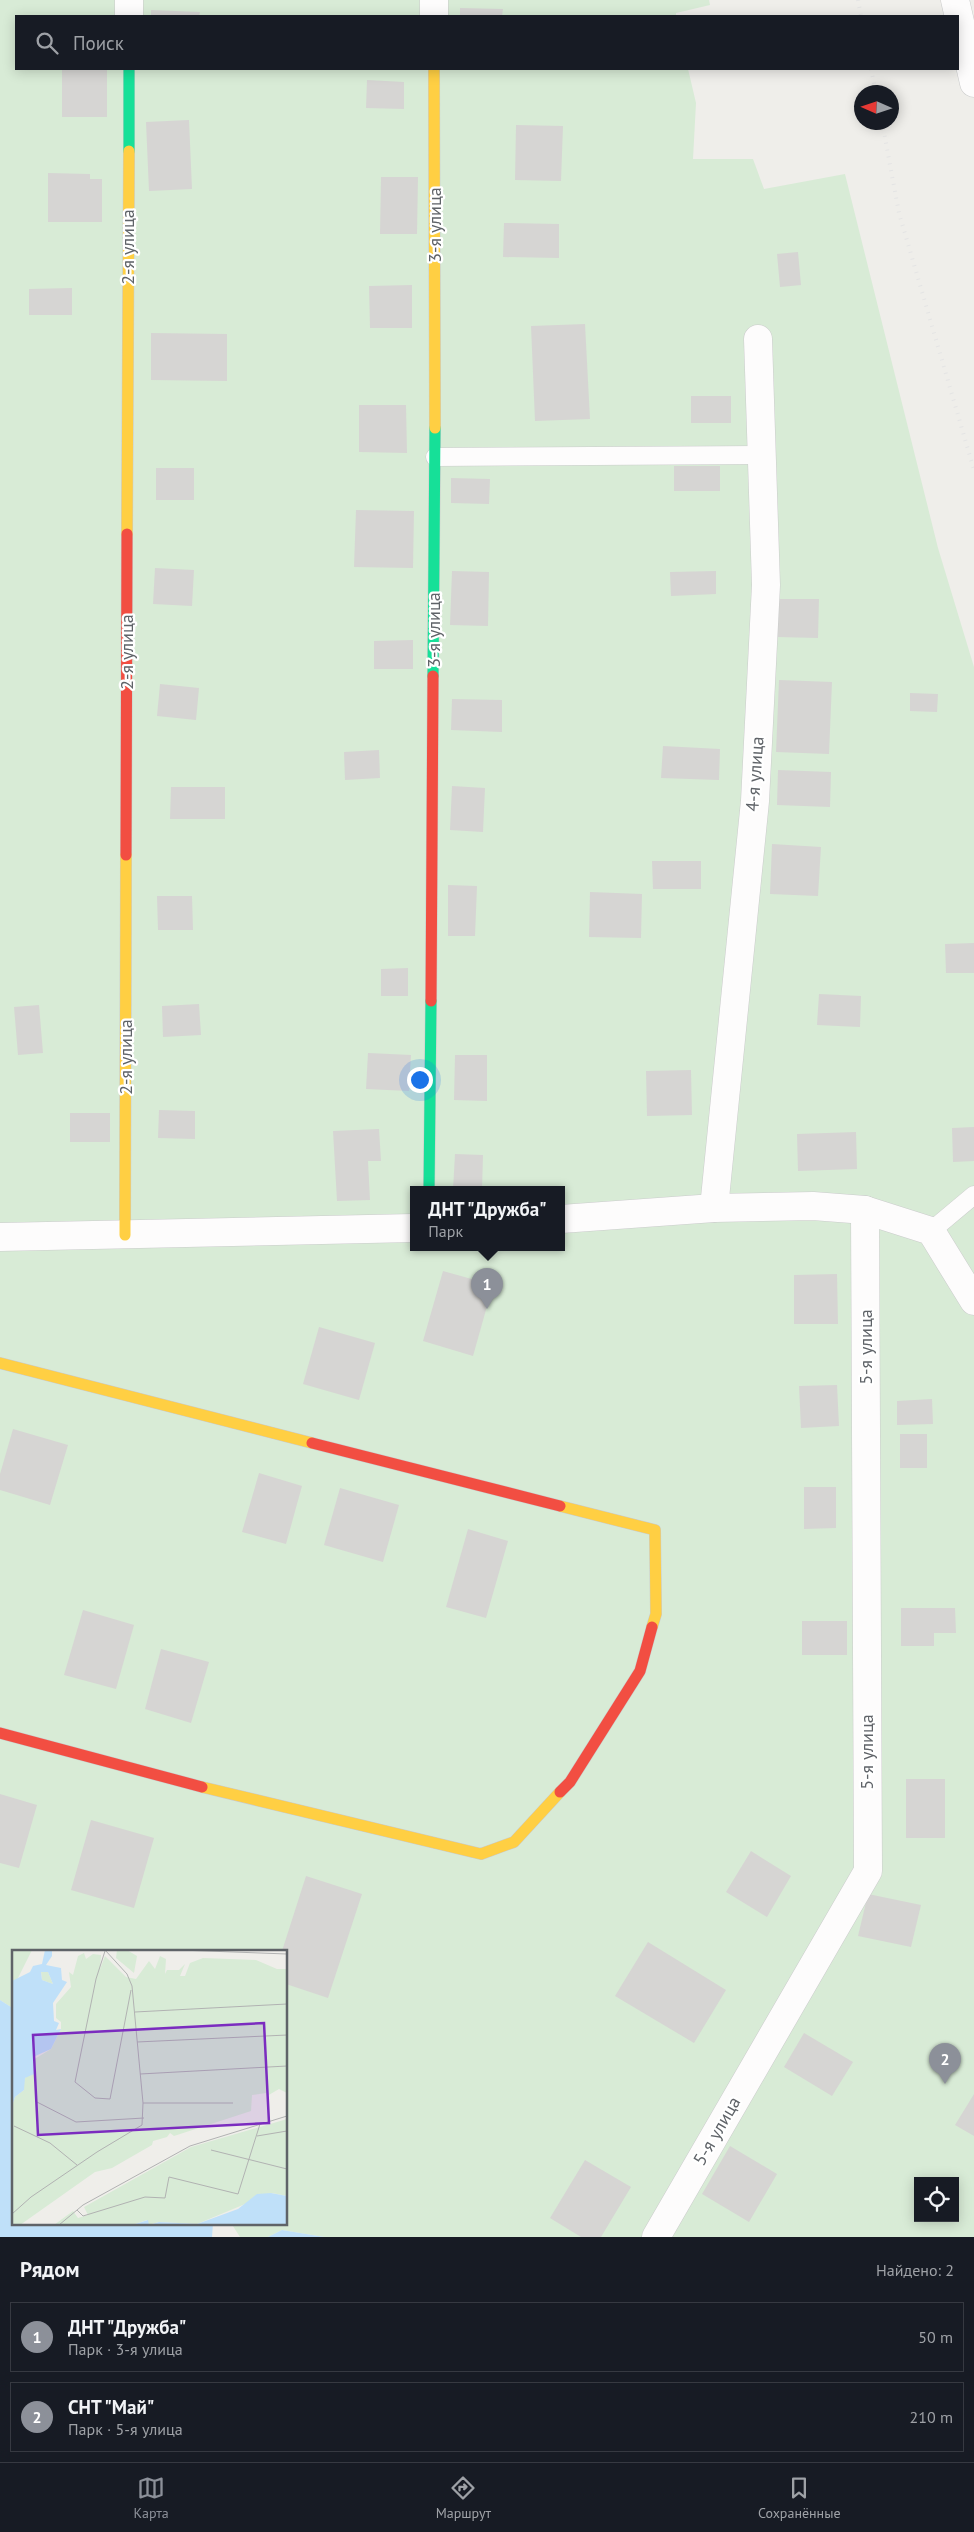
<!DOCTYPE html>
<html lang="ru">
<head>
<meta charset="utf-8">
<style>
	body { margin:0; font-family:"PT Sans",sans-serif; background:#242831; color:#f1f3f6 }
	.controls { position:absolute; right:15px; bottom:15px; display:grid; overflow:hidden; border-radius:0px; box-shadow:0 2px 12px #0003 }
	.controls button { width:45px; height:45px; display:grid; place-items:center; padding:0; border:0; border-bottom:1px solid #363941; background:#171b24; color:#f1f3f6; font:25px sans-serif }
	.compass { position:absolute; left:854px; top:85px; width:45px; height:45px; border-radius:50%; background:#171b24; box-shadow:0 2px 12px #0003; rotate:273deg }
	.you { position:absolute; left:419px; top:1079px; width:18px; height:18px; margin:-12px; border:4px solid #fff; border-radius:50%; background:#1a73e8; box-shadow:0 0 0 8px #1a73e833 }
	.badge { display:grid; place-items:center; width:32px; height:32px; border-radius:50%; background:#8c9099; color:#fff; font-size:16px; font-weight:700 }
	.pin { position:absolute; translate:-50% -41px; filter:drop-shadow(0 1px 2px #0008) }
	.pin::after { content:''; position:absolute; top:26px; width:18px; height:15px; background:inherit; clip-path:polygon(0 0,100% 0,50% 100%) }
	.popup { position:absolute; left:410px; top:1186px; width:155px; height:65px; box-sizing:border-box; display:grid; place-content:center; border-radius:0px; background:#171b24; filter:drop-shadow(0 1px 4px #0005); font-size:16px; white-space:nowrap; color:#9ea1a6 }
	.popup b { font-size:19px; color:#f1f3f6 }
	.popup::after { content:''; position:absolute; left:50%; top:100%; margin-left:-10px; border:10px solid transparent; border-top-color:#171b24 }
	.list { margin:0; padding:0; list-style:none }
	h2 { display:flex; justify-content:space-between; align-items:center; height:65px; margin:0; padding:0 20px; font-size:21px }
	h2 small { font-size:16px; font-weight:400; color:#9ea1a6 }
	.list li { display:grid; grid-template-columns:32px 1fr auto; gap:15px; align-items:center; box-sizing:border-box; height:70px; margin:0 10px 10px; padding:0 10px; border:1px solid #363941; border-radius:0px }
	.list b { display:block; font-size:19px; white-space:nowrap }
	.list p { margin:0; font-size:16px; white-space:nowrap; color:#9ea1a6 }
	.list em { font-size:16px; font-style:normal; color:#9ea1a6 }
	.icon { flex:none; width:28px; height:28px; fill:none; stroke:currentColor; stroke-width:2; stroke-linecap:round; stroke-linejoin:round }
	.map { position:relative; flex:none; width:974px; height:2237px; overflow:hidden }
	.search { position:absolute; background:#171b24; box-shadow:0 2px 12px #0003; left:15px; right:15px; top:15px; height:55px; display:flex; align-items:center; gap:12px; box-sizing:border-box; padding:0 18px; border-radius:0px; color:#9ea1a6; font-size:19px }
	.sheet { height:225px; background:#171b24 }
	nav { display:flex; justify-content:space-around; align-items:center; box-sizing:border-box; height:70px; border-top:1px solid #363941; background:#171b24; font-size:14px; color:#9ea1a6 }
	nav a { display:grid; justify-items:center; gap:2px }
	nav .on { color:#8c9099 }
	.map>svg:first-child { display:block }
	.green { fill:#d8ebd6; fill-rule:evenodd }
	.water { fill:#bfe0f9 }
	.building { fill:#d6d5d3 }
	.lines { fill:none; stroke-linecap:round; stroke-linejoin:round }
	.lane-casing { stroke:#cbcccc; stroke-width:19 }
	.street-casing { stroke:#cbcccc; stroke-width:29 }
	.fast-casing { stroke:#cacacb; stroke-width:12 }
	.slow-casing { stroke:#cacacb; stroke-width:12 }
	.jam-casing { stroke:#cacacb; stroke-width:12 }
	.lane { stroke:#fdfcfc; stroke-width:18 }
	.street { stroke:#fdfcfc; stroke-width:28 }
	.fast { stroke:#16e098; stroke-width:11 }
	.slow { stroke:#ffcf43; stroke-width:11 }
	.jam { stroke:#f24e42; stroke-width:11 }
	.rail { stroke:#e4e4e4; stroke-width:4; stroke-dasharray:1 6; stroke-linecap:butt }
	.labels { text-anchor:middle; stroke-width:4.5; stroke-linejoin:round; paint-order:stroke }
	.street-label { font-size:18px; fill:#5f6368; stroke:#fff }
	.inset-road { fill:none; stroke:#b1b2b2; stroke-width:1 }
	.view { fill:#7b2cbf; fill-opacity:0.15; stroke:#7b2cbf; stroke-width:2.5 }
	.inset-edge { fill:none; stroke:#5f6368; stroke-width:2.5 }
</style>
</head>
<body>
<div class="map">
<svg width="974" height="2237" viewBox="0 0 974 2237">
	<rect width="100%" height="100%" fill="#efeeea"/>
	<!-- green -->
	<path class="green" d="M0,0H709L710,5L676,13V16H16V69H688L696,103L693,159H753L764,189L845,174L938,548L974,667V2237H324L282,2230L268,2237H240L231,2223H286V1951H14V2009L0,2000ZM413,1190H561V1248H413ZM918,2181H955V2218H918Z"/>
	<!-- water -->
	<g class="water">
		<polygon points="0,2000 14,2009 14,2223 213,2223 212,2237 0,2237"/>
		<polygon points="282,2230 324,2237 268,2237"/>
	</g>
	<!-- building -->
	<g class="building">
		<polygon points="460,8 503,9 502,16 460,16"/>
		<polygon points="151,10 200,12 199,16 151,16"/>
		<rect x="62" y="69" width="45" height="48"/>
		<polygon points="367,80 404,82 404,109 366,108"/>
		<polygon points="189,120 192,189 149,191 146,122"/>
		<polygon points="516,125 563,126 561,181 515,180"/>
		<polygon points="48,173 90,174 90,179 102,179 102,222 48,222"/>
		<polygon points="381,177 418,177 417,234 380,234"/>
		<polygon points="504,223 559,224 559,258 503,257"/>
		<polygon points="798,252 801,285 780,287 777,254"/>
		<polygon points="412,285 412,328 370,328 369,286"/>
		<polygon points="72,288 72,315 29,315 29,289"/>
		<polygon points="585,324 590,419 535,421 531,326"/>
		<polygon points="151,333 227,334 227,381 151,380"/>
		<rect x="691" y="396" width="40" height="27"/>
		<polygon points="359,405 406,405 407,453 359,452"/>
		<rect x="674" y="466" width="46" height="25"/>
		<rect x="156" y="468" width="38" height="32"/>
		<polygon points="451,478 490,479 489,504 451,503"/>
		<polygon points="356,510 414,511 413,568 354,567"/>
		<polygon points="155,568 194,570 192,606 153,604"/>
		<polygon points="452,571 489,572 488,626 450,625"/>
		<polygon points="716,571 716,594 671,596 670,572"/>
		<polygon points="778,599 819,599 818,638 777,637"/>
		<polygon points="413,640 413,669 374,669 374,641"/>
		<polygon points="779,680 832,682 829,754 776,752"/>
		<polygon points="160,684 199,688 196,720 157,716"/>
		<polygon points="910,693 938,694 937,712 910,711"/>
		<polygon points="452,699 502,700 502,732 451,730"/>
		<polygon points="663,746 720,749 719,780 661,778"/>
		<polygon points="379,750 380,778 345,780 344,752"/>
		<polygon points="778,770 831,772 830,807 777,805"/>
		<polygon points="452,786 485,788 483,832 450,830"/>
		<polygon points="171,787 225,787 225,819 170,819"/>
		<polygon points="772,844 821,847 818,896 770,894"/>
		<polygon points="652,861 701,861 701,889 653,889"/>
		<polygon points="448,885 477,886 475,936 448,936"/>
		<polygon points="590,892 642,894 641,938 589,937"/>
		<polygon points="157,896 192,896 193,930 158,930"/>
		<polygon points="974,943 974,973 946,973 945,944"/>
		<polygon points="408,968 408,996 381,996 381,969"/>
		<polygon points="819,994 861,996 860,1027 817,1025"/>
		<polygon points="199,1004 201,1035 163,1037 162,1006"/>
		<polygon points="39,1005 43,1053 18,1055 14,1007"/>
		<polygon points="368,1053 411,1055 409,1091 366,1089"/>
		<polygon points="455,1055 487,1055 487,1101 454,1100"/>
		<polygon points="691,1070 692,1115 647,1116 646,1071"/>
		<polygon points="159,1110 195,1111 195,1139 158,1138"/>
		<rect x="70" y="1113" width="40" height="29"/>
		<polygon points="974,1127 974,1161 953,1162 952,1128"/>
		<polygon points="379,1129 381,1161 368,1161 370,1200 337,1201 333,1131"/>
		<polygon points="856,1132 857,1169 798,1171 797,1134"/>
		<polygon points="455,1154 483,1155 482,1190 453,1190"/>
		<polygon points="443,1271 493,1285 473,1356 423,1341"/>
		<polygon points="837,1274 838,1324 794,1324 794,1275"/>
		<polygon points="319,1327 375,1343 359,1400 303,1384"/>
		<polygon points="837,1385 839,1426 801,1428 799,1386"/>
		<polygon points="932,1399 933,1424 897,1425 897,1401"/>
		<polygon points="13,1429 68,1445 50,1505 0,1490 0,1474"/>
		<rect x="900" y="1434" width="27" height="34"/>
		<polygon points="259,1473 302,1486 286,1544 242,1532"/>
		<polygon points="804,1487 836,1487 836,1528 804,1529"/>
		<polygon points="340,1488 399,1505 383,1562 324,1545"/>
		<polygon points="468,1529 508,1541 486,1618 446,1607"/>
		<polygon points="901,1608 955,1608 956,1633 934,1633 934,1646 901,1646"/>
		<polygon points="83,1610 134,1625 116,1689 64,1675"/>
		<rect x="802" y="1621" width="45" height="34"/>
		<polygon points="161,1649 209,1662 191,1723 145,1709"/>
		<rect x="906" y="1779" width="39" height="59"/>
		<polygon points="0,1794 37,1805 19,1868 0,1863"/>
		<polygon points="91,1820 154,1838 134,1908 71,1890"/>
		<polygon points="751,1851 791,1876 767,1917 726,1892"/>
		<polygon points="306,1876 362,1894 328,1998 286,1984 286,1951 282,1951"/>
		<polygon points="868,1894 921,1905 911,1947 858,1936"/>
		<polygon points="648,1942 726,1990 694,2043 615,1996"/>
		<polygon points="804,2033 853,2062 832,2096 784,2067"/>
		<polygon points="974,2094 974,2136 955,2125"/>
		<polygon points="730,2146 777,2174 749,2222 702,2194"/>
		<polygon points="585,2160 631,2187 601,2237 581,2237 550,2218"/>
	</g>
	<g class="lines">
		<!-- lane casing -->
		<g class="lane-casing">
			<g id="lane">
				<polyline points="435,457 761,455"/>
				<polyline points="931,1231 974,1195"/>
			</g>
		</g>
		<!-- street casing -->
		<g class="street-casing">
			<g id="street">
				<polyline points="434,0 434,16"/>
				<polyline points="955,0 974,83"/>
				<polyline points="129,16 129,0"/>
				<polyline points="714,1208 755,801 766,585 758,339"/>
				<polyline points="561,1219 714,1208 813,1206 865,1210 931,1231 974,1301"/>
				<polyline points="0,1237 413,1228"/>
				<polyline points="656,2237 868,1871 865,1210"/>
			</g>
		</g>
		<!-- fast casing -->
		<g class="fast-casing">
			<g id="fast">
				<polyline points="129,151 129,69"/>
				<polyline points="433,676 435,428"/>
				<polyline points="429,1190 431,1001"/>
			</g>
		</g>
		<!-- slow casing -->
		<g class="slow-casing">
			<g id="slow">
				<polyline points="434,69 435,428"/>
				<polyline points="127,534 129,151"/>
				<polyline points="125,1235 126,855"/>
				<polyline points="0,1363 312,1443"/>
				<polyline points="560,1506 655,1530 656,1614 652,1627"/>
				<polyline points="202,1787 481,1854 514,1842 560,1792"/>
			</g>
		</g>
		<!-- jam casing -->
		<g class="jam-casing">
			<g id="jam">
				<polyline points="126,855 127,534"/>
				<polyline points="431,1001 433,676"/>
				<polyline points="312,1443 560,1506"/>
				<polyline points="0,1733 202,1787"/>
				<polyline points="560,1792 570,1782 640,1671 652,1627"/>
			</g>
		</g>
		<!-- lane -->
		<use href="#lane" class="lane"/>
		<!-- street -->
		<use href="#street" class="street"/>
		<!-- fast -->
		<use href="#fast" class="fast"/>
		<!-- slow -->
		<use href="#slow" class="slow"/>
		<!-- jam -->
		<use href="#jam" class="jam"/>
		<!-- rail -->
		<g class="rail">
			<polyline points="858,0 861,16"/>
			<polyline points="871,69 876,92"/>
			<polyline points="882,122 899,213 974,470"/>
		</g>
	</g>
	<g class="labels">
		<!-- street labels -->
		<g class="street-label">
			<text transform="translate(435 225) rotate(-90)" y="6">3-я улица</text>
			<text transform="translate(128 247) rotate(-90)" y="6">2-я улица</text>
			<text transform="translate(434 630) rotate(-90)" y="6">3-я улица</text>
			<text transform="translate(127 652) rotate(-90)" y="6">2-я улица</text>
			<text transform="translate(755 774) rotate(-86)" y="6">4-я улица</text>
			<text transform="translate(126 1057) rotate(-90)" y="6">2-я улица</text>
			<text transform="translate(866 1347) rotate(-90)" y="6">5-я улица</text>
			<text transform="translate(867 1752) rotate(-90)" y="6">5-я улица</text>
			<text transform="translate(717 2131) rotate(-60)" y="6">5-я улица</text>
		</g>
	</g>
	<!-- overview -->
	<g transform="translate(12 1950)">
		<rect width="275" height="275" fill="#efeeea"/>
		<path d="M0,0H20L5,30L0,31ZM105,0H115L125,6L122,23L104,8ZM72,3L74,9L81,4L89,5L88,19L93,6L114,27L124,29L137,11L143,19L148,6L154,9L153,24L155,20H167L173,14L168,26H173L178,13L191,8L244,10L265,19H275V143L267,139L255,146L254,143L240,145L239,161L162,186L158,183L155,187L141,191L140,195L100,218L83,222L8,275H0V156L3,147L12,140L11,133L21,110L39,99L49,79V72L44,68V54L59,37L57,22L61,25L66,6ZM29,21L36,22L41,34L30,30ZM275,169V246L260,243L185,274L147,272L136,275L135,270L120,275H42L61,261L66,268L76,265L72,257L179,197Z" fill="#d8ebd6"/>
		<path d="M33,0H40V6L34,15L49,18L50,30L55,32L41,53L42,71L47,73L44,80L49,79L39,99L21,107L22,124L13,128L12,140L3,147L0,156V31L18,22L21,16L30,14ZM29,22H36L41,34L30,30ZM259,243L275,246V275H120L136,270L137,275L147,272L185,274L226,259L245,244Z" fill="#bfe0f9" fill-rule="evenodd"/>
		<path class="inset-road" d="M167,0L275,4M93,1L84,29L63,132L83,148L98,149L119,40M123,62L275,54M125,92L275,85M128,124L275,116M23,151L64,172L132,168M131,153H221M2,176L38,193L65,215M245,186L275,181M199,200L275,219M65,260L71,266L133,247L153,248L157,227L226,244L248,174M0,264L19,247L85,202L130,175L131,153L120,36L115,24L93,0M47,275L71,255L178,196L275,166"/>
		<path class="view" d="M252,73L257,173L26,185L21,85Z"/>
		<rect width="275" height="275" class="inset-edge"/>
	</g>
</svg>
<div class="controls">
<button><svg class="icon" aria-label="locate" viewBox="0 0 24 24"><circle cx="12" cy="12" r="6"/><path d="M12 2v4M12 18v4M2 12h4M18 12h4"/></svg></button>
</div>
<svg class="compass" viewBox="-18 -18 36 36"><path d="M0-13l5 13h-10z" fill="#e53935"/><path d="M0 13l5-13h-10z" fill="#9ea1a6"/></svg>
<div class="you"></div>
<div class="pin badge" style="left:487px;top:1309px">1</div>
<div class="popup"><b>ДНТ &quot;Дружба&quot;</b>Парк</div>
<div class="pin badge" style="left:945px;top:2084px">2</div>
<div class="search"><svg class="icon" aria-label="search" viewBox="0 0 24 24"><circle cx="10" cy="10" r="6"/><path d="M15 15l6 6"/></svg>Поиск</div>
</div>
<section class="sheet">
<h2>Рядом<small>Найдено: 2</small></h2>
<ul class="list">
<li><span class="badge">1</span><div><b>ДНТ &quot;Дружба&quot;</b><p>Парк · 3-я улица</p></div><em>50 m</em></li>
<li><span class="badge">2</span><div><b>СНТ &quot;Май&quot;</b><p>Парк · 5-я улица</p></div><em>210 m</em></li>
</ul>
</section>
<nav>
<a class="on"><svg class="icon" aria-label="map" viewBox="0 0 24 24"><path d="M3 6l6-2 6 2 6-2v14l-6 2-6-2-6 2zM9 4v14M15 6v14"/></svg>Карта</a>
<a><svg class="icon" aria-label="directions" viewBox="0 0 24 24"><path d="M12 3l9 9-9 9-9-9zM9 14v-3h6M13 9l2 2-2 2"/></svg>Маршрут</a>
<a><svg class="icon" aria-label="saved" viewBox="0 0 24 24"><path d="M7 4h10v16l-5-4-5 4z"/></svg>Сохранённые</a>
</nav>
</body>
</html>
